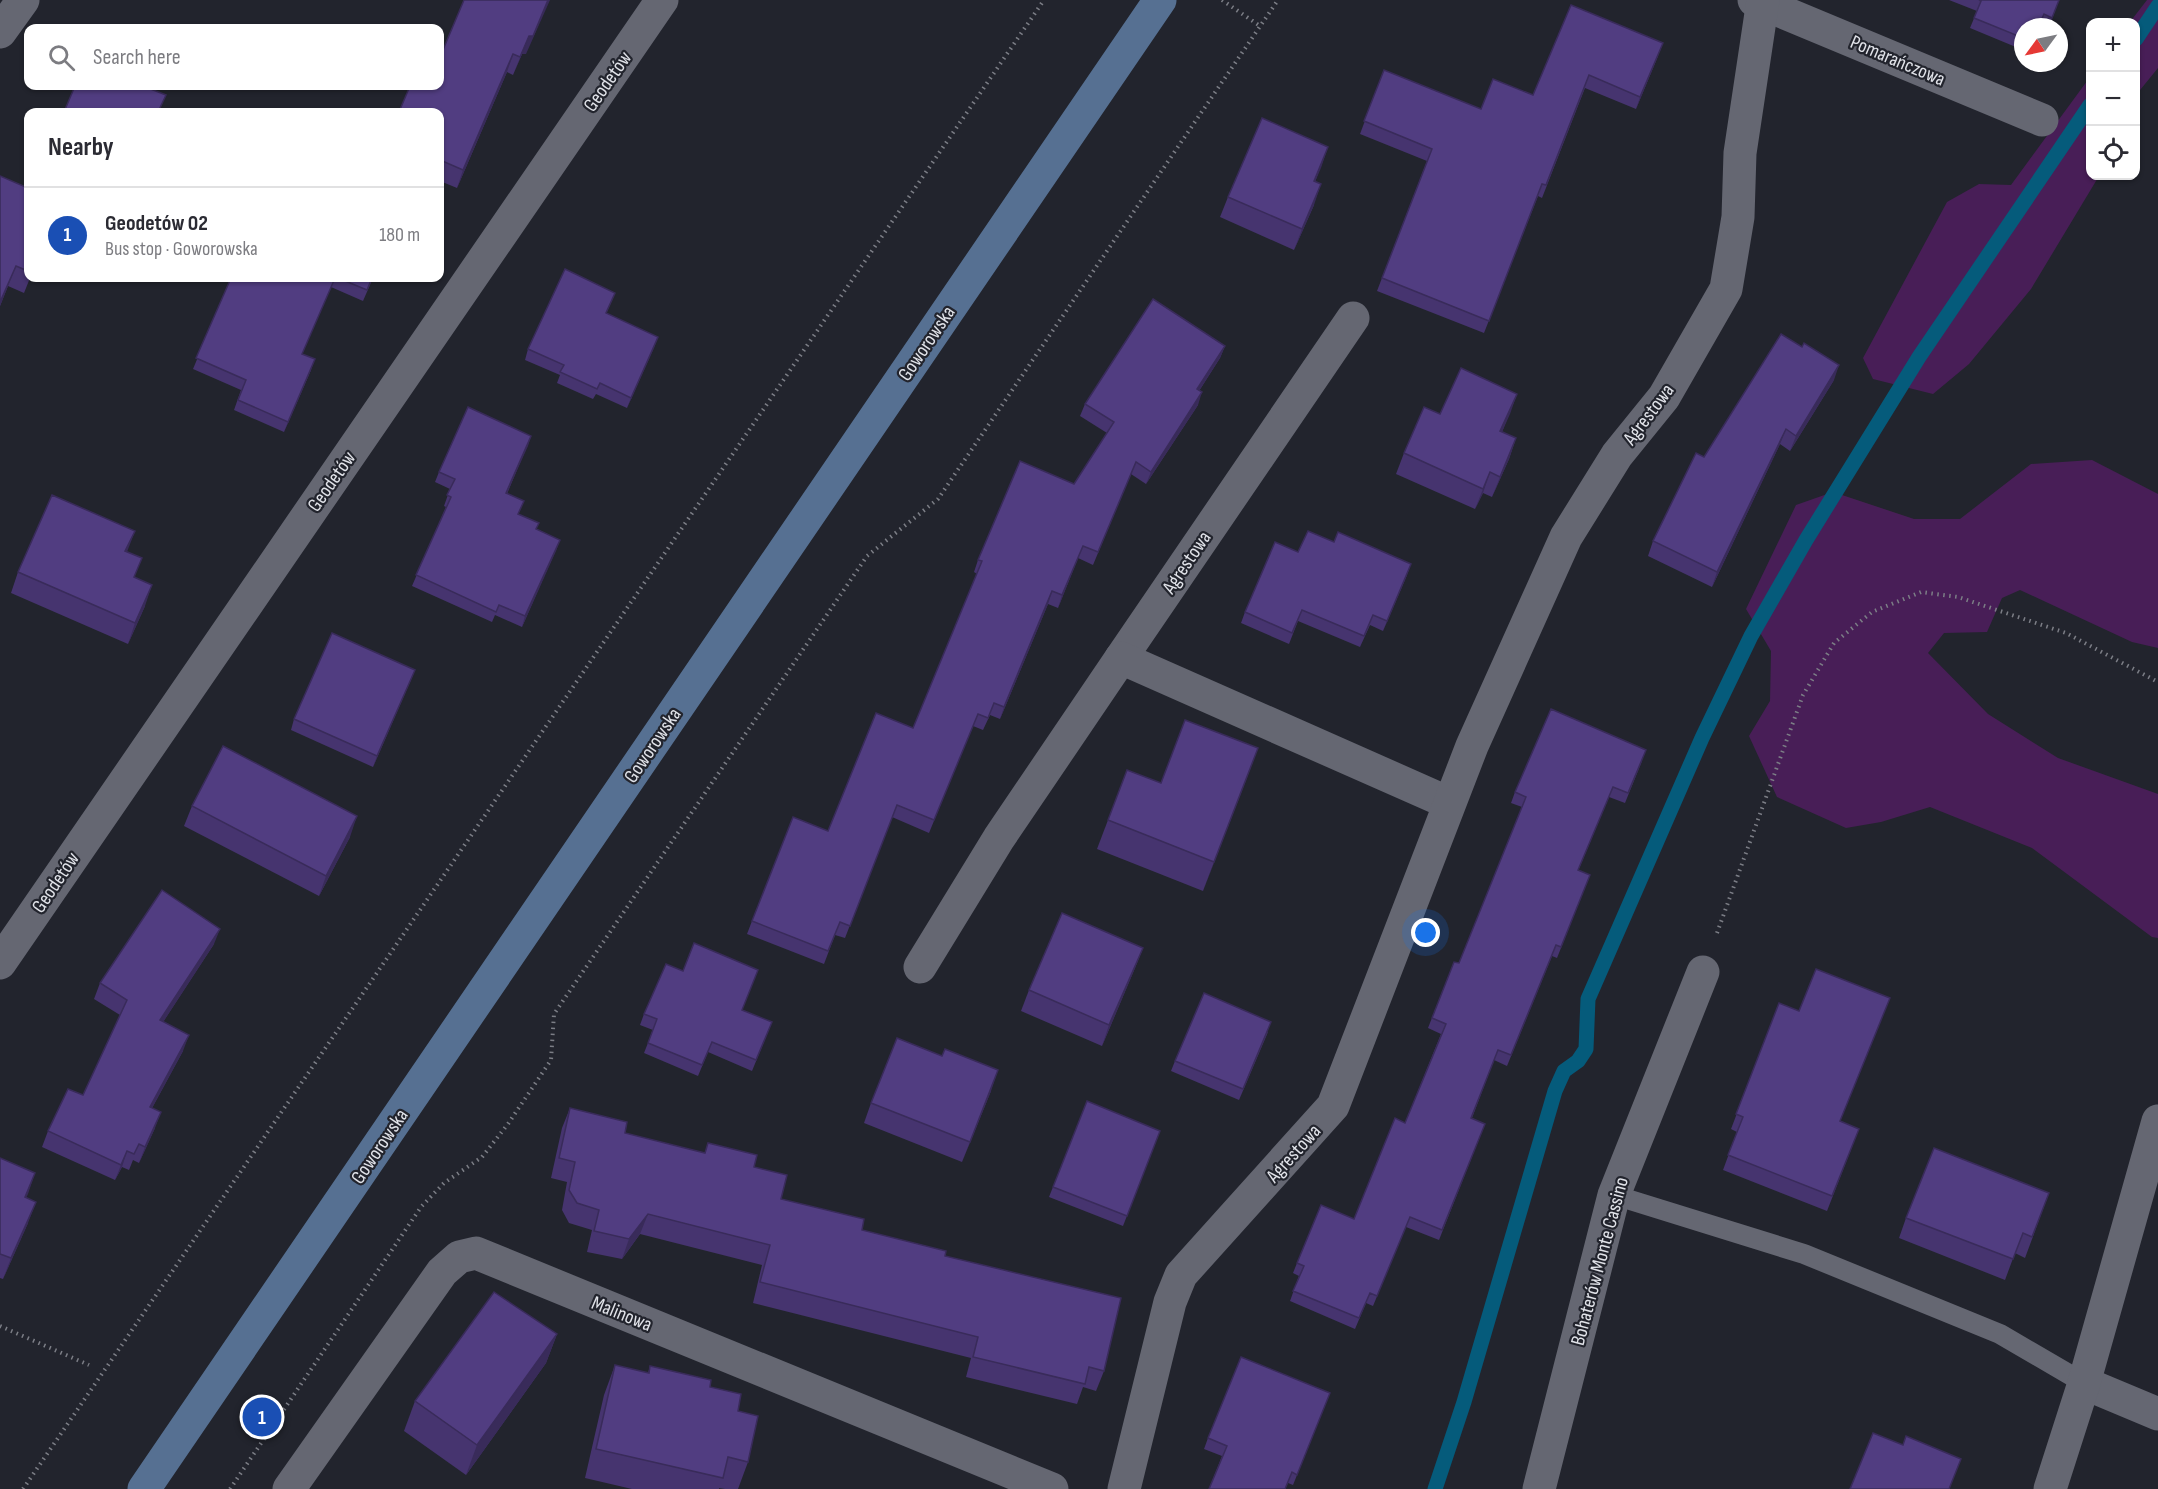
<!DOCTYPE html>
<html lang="en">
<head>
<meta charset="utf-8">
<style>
	body { margin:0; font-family:"Sofia Sans Condensed",sans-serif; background:#f2f2f3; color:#2b2b33 }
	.controls { position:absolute; right:18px; top:18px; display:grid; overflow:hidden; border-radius:12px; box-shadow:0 2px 4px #0004 }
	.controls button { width:54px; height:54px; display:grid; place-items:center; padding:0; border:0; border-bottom:2px solid #e1e1e2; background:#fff; color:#2b2b33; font:30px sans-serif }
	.compass { position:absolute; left:2014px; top:18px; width:54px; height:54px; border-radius:50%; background:#fff; box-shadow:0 2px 4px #0004; rotate:237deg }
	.you { position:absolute; left:1426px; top:933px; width:21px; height:21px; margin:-15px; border:4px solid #fff; border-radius:50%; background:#1a73e8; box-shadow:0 0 0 9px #1a73e833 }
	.badge { display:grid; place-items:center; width:39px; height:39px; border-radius:50%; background:#2563eb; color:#fff; font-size:20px; font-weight:700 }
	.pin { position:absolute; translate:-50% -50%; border:3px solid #fff; box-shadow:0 2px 6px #0006 }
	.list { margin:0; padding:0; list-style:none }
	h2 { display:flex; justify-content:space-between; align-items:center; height:78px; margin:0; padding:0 24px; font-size:26px }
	h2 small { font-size:20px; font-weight:400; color:#7c7c81 }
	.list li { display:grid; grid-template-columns:39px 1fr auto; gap:18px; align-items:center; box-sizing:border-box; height:96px; padding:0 24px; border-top:2px solid #e1e1e2 }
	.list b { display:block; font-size:22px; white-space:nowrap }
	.list p { margin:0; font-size:20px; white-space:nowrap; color:#7c7c81 }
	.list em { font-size:20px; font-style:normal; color:#7c7c81 }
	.icon { flex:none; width:33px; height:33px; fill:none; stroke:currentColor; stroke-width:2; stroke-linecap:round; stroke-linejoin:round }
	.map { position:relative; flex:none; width:2158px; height:1489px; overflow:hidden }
	.search { position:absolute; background:#fff; box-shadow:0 2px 4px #0004; left:24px; top:24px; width:420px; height:66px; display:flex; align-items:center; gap:15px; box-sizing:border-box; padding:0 21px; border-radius:12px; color:#7c7c81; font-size:22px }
	.panel { position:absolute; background:#fff; box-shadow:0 2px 4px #0004; left:24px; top:108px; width:420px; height:174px; border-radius:12px }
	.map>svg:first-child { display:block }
	.green { fill:#481e57 }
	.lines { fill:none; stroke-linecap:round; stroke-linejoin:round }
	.stream { stroke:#055b7b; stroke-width:15 }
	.path { stroke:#7c7e86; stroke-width:4; stroke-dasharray:1.5 4.5; stroke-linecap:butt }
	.lane { stroke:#656772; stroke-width:20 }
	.street { stroke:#656772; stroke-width:33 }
	.secondary { stroke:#567092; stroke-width:33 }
	.wall { fill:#46346f }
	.shaded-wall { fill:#392b5a }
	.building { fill:#513d81; stroke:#392b5a; stroke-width:1.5 }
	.labels { text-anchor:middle; stroke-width:4.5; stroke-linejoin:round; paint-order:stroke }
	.street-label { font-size:20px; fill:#e1e3e9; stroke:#22242d }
</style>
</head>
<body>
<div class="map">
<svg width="2158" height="1489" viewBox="0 0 2158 1489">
	<rect width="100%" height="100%" fill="#22242d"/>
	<!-- green -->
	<g class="green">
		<polygon points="2147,0 2158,0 2158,68 2136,95 2136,22 2130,22"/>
		<polygon points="2090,77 2090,176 2099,176 2031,289 1969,364 1933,394 1873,379 1863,358 1947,202 1979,184 2011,185"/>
		<polygon points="2092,460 2158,494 2158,648 2132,642 2020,590 2002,598 1987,632 1944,633 1928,653 1988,714 2058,758 2158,794 2158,938 2152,937 2032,848 1930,807 1881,822 1846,828 1777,797 1749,736 1770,701 1771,651 1746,609 1796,505 1833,492 1914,519 1960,519 2031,464"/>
	</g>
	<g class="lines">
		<!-- stream -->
		<g class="stream">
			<polyline points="2136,39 2158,6"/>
			<polyline points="1435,1489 1464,1402 1555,1091 1564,1071 1578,1061 1586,1049 1588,999 1702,738 1751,636 1806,540 1919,357 2090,105"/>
		</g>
		<!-- path -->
		<g class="path">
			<polyline points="1222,0 1260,26"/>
			<polyline points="1717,933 1803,695 1834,643 1872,612 1921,592 1958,597 2066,633 2158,682"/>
			<polyline points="0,1326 89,1365"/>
			<polyline points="23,1489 1044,0"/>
			<polyline points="230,1489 421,1207 444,1183 482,1157 508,1124 551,1060 554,1014 867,556 938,499 1278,0"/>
		</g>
		<!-- lane -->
		<polyline class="lane" points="1614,1195 1804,1254 2000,1334 2084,1383"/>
		<!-- street -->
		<g class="street">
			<polyline points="1754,0 2042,120"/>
			<polyline points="0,32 23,0"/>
			<polyline points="1121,658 1353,318"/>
			<polyline points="0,963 662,0"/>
			<polyline points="920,967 999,838 1121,658 1449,803"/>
			<polyline points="2084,1383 2158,1414"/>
			<polyline points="289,1489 442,1272 459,1257 476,1253 1052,1489"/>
			<polyline points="1124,1489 1170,1302 1181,1275 1333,1106 1472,746 1566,537 1617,455 1664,397 1726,289 1738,217 1740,153 1763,0"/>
			<polyline points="1539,1489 1614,1195 1703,972"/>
			<polyline points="2050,1489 2084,1383 2158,1121"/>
		</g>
		<!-- secondary -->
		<polyline class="secondary" points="144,1489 1160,0"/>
	</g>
	<!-- wall -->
	<g class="wall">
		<polygon points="464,0 526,54 522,54 513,75 507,72 457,188 440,181 440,86"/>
		<polygon points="1949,0 2059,0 2049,27 2045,27 2040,25 2039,27 2023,27 2023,50 1970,28 1977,11"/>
		<polygon points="1571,5 1658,56 1636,109 1585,88 1542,198 1538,196 1484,333 1377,291 1427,161 1360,134 1384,70 1481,109 1533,95"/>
		<polygon points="1328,147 1315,182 1314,205 1294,250 1220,217 1228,197"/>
		<polygon points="0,176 28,188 28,278 30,278 24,293 8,286 0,306"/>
		<polygon points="231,278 373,278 363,301 331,287 302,354 311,370 284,432 234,410 241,390 193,369"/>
		<polygon points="615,293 606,314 658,337 627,408 596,394 593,399 557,383 560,375 525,360 528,349"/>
		<polygon points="1225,346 1220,358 1199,391 1198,405 1146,484 1131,474 1093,565 1078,558 1058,608 1048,604 1000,719 990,715 983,730 973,726 929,833 892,817 845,938 835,935 824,964 747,934 752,921 913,728 977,574 974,572 978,560 1074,484 1107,433 1080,416 1085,404"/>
		<polygon points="1834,380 1790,451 1780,444 1712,587 1648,556 1653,541 1704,457"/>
		<polygon points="1517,394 1502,432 1516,438 1509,459 1492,497 1483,493 1475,509 1396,474 1404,453 1440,414"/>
		<polygon points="531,436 507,494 518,514 537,529 560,540 522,627 495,615 492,622 412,586 446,507 444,506 450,489 435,482 439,472"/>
		<polygon points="127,552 145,606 128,644 11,593 18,572"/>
		<polygon points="1298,552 1407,575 1383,631 1370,625 1360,647 1298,621 1289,644 1241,623 1245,612"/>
		<polygon points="415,670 373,767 291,730 294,719"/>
		<polygon points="1258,748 1203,891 1097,849 1108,820 1161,783"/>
		<polygon points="1642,761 1625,803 1609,797 1578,871 1590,875 1557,958 1552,956 1507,1066 1494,1060 1472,1118 1485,1124 1439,1240 1406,1227 1373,1306 1366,1303 1355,1329 1290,1301 1299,1276 1293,1273 1297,1263 1354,1219 1405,1123 1441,1034 1428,1028 1454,962 1459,963 1522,807 1511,803 1515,792"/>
		<polygon points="192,806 350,837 319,896 184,826"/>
		<polygon points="214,944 163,1022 183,1051 152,1108 155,1128 139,1163 133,1160 129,1170 122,1167 115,1180 42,1147 48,1131 83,1095 120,1015 94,999 100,983"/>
		<polygon points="1143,948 1135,968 1102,1046 1021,1011 1029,990"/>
		<polygon points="1779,1003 1799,1011 1884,1013 1840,1121 1859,1129 1827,1211 1723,1170 1737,1132 1731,1129"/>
		<polygon points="742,1010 768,1032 752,1071 708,1052 698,1076 644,1053 653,1030 640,1025 644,1014"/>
		<polygon points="1268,1032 1239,1100 1171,1071 1175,1061"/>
		<polygon points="942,1056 991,1091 962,1162 864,1123 871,1103"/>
		<polygon points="1087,1101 1160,1131 1123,1226 1049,1197"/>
		<polygon points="570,1108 625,1133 705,1153 708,1143 754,1167 781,1199 862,1230 945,1256 1104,1371 1096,1391 1083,1387 1077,1404 966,1377 971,1358 753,1303 762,1265 640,1234 622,1259 587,1252 592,1230 569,1223 562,1210 567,1182 551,1178 562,1128"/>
		<polygon points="0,1158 26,1197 28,1223 3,1279 0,1278"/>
		<polygon points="2049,1193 2025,1258 2015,1253 2005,1280 1899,1238 1906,1218"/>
		<polygon points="557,1334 546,1363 466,1475 404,1431 415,1401"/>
		<polygon points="615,1365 648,1373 650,1366 710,1387 738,1411 748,1462 738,1489 725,1489 719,1488 719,1489 632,1489 585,1478 604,1395"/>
		<polygon points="1330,1393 1293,1485 1288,1483 1285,1489 1209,1489 1222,1456 1204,1449 1208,1438"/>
	</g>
	<!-- shaded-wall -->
	<g class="shaded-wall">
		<polygon points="548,0 550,0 526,54 522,54 513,75 529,36"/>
		<polygon points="1663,43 1658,56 1636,109 1640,97"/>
		<polygon points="513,54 507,72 457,188 463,170"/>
		<polygon points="1328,147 1321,168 1306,202 1314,181"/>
		<polygon points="1321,184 1314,205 1294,250 1302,229"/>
		<polygon points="16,266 0,306 0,302"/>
		<polygon points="658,337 654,348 627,408 631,398"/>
		<polygon points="1225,346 1220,358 1192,402 1197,389"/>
		<polygon points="315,359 311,370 284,432 288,422"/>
		<polygon points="1839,365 1834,380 1790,451 1796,436"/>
		<polygon points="1202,392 1198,405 1146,484 1151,472"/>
		<polygon points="1517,394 1510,414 1493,452 1500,431"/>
		<polygon points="1786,429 1780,444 1712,587 1717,572"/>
		<polygon points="531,436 528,446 502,504 506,493"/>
		<polygon points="1516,438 1509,459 1492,497 1500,477"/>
		<polygon points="1490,472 1483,493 1475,509 1483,489"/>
		<polygon points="135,531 127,552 118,572 125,551"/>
		<polygon points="560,540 556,551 522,627 525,616"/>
		<polygon points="1083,546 1078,558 1058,608 1062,595"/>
		<polygon points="1411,564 1407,575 1383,631 1387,621"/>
		<polygon points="152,585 145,606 128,644 135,623"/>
		<polygon points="1052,591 1048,604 1000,719 1004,707"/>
		<polygon points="415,670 411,680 373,767 377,756"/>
		<polygon points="1258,748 1247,778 1203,891 1214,862"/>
		<polygon points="357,816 350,837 319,896 326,876"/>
		<polygon points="220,929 214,944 154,1036 160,1020"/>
		<polygon points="1143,948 1135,968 1102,1046 1109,1025"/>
		<polygon points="189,1035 183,1051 144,1123 150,1107"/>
		<polygon points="998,1070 991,1091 962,1162 970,1142"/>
		<polygon points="161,1112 155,1128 139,1163 145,1147"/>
		<polygon points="127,1151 122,1167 115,1180 121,1165"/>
		<polygon points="35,1173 28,1194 17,1217 25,1197"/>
		<polygon points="36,1202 28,1223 3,1279 11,1258"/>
		<polygon points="648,1214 640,1234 622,1259 629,1239"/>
		<polygon points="557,1334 546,1363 466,1475 477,1445"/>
	</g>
	<!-- building -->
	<g class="building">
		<polygon points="464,0 548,0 533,36 529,36 520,57 513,54 463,170 440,160 440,112 399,112 410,86 440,86 440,57"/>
		<polygon points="1979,0 2059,0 2052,18 2044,14 2038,27 2023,27 2023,38 1974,18 1981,1"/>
		<polygon points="1571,5 1663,43 1640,97 1589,75 1546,185 1542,184 1489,321 1382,278 1432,149 1364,121 1384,70 1481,109 1493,79 1533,95"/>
		<polygon points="75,86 143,86 166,95 158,112 64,112"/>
		<polygon points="1262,118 1328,147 1314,181 1321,184 1302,229 1228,197"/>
		<polygon points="0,176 28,188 28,271 16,266 0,302"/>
		<polygon points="565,269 615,293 606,313 658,337 631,398 600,383 597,389 560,372 564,365 528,349"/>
		<polygon points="231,278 335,278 302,354 315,359 288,422 238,400 246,380 196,358"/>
		<polygon points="338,278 372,278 367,290"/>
		<polygon points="1153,299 1225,346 1197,389 1202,392 1151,472 1136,462 1098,552 1083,546 1062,595 1052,591 1004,707 994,703 988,718 978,714 934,820 897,805 850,926 840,922 828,951 752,921 793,817 828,831 876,713 913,728 982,561 978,560 1020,461 1074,484 1114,422 1085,404"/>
		<polygon points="1781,334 1802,347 1804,343 1839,365 1796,436 1786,429 1717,572 1653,541 1696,453 1704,457"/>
		<polygon points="1461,368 1517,394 1500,431 1516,438 1500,477 1490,472 1483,489 1404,453 1424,407 1440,414"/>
		<polygon points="468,407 531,436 506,493 524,501 518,514 539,523 536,529 560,540 525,616 499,605 496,612 416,575 451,497 447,495 455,479 439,472"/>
		<polygon points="52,495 135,531 125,551 142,558 134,577 152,585 135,623 18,572"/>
		<polygon points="1308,531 1334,542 1338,532 1411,564 1387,621 1373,615 1364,636 1302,610 1292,633 1245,612 1275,542 1298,552"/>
		<polygon points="332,633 415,670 377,756 294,719"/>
		<polygon points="1551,709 1646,750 1628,793 1613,787 1578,870 1590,875 1561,947 1556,945 1511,1055 1498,1050 1471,1118 1485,1124 1442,1230 1410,1217 1377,1296 1370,1293 1359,1318 1293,1291 1304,1266 1297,1263 1321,1205 1354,1219 1395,1118 1405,1123 1446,1024 1432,1018 1454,962 1459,963 1526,797 1515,792"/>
		<polygon points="1185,720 1258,748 1214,862 1108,820 1127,770 1161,783"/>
		<polygon points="223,746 357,816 326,876 192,806"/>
		<polygon points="162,890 220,929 160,1020 189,1035 150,1107 161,1112 145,1147 139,1144 134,1154 127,1151 121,1165 48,1131 68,1089 83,1095 127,1000 100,983"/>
		<polygon points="1062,913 1143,948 1109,1025 1029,990"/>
		<polygon points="694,943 758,970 742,1010 772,1022 756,1060 712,1042 702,1065 648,1043 657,1019 644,1014 666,964 683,971"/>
		<polygon points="1816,969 1890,998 1840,1121 1859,1129 1832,1196 1728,1155 1743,1117 1736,1114 1779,1003 1799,1011"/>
		<polygon points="1204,993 1271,1022 1243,1089 1175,1061"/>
		<polygon points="897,1038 942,1056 945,1049 998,1070 970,1142 871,1103"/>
		<polygon points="1087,1101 1160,1131 1127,1216 1053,1187"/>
		<polygon points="570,1108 627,1122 625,1133 705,1153 708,1143 757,1155 754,1167 787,1175 781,1199 864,1219 862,1230 946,1251 945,1256 1121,1298 1104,1371 1089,1367 1085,1384 973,1357 978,1337 760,1282 770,1245 648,1214 629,1239 594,1231 599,1210 577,1203 569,1190 575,1162 559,1158"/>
		<polygon points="1934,1148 2049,1193 2032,1237 2023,1233 2013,1259 1906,1218"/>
		<polygon points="0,1158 35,1173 25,1197 36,1202 11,1258 0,1254"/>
		<polygon points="494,1292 557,1334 477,1445 415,1401"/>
		<polygon points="1241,1357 1330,1393 1297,1475 1292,1472 1285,1489 1209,1489 1227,1446 1208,1438"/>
		<polygon points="615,1365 649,1373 650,1366 711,1380 710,1387 741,1394 738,1411 758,1416 748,1462 728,1457 723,1478 596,1449"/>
		<polygon points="1873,1433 1903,1445 1906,1436 1961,1459 1949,1489 1850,1489"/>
	</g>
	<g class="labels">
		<!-- street labels -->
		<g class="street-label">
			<text transform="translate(1898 60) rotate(23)" y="7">Pomarańczowa</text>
			<text transform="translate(607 81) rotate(-55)" y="7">Geodetów</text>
			<text transform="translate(926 343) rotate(-56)" y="7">Goworowska</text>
			<text transform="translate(1648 414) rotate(-53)" y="7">Agrestowa</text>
			<text transform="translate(331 481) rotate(-55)" y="7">Geodetów</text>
			<text transform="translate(1186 562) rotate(-56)" y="7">Agrestowa</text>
			<text transform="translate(652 745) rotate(-56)" y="7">Goworowska</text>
			<text transform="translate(55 882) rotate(-56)" y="7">Geodetów</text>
			<text transform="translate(379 1146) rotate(-56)" y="7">Goworowska</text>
			<text transform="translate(1293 1153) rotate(-48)" y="7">Agrestowa</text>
			<text transform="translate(1599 1261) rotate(-75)" y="7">Bohaterów Monte Cassino</text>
			<text transform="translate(622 1313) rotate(22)" y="7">Malinowa</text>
		</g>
	</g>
</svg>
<div class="controls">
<button>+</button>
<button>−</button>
<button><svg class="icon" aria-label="locate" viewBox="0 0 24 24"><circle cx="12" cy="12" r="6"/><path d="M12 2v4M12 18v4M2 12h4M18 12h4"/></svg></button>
</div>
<svg class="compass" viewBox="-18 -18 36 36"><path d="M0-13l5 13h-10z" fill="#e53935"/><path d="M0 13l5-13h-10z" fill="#7c7c81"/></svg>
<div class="you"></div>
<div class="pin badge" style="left:262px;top:1417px;background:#1a4fb4">1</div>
<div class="search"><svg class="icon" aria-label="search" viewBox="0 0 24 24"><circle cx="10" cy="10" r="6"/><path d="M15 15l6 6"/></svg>Search here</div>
<section class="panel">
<h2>Nearby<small></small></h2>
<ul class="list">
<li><span class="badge" style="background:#1a4fb4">1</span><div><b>Geodetów 02</b><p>Bus stop · Goworowska</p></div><em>180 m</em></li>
</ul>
</section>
</div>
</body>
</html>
